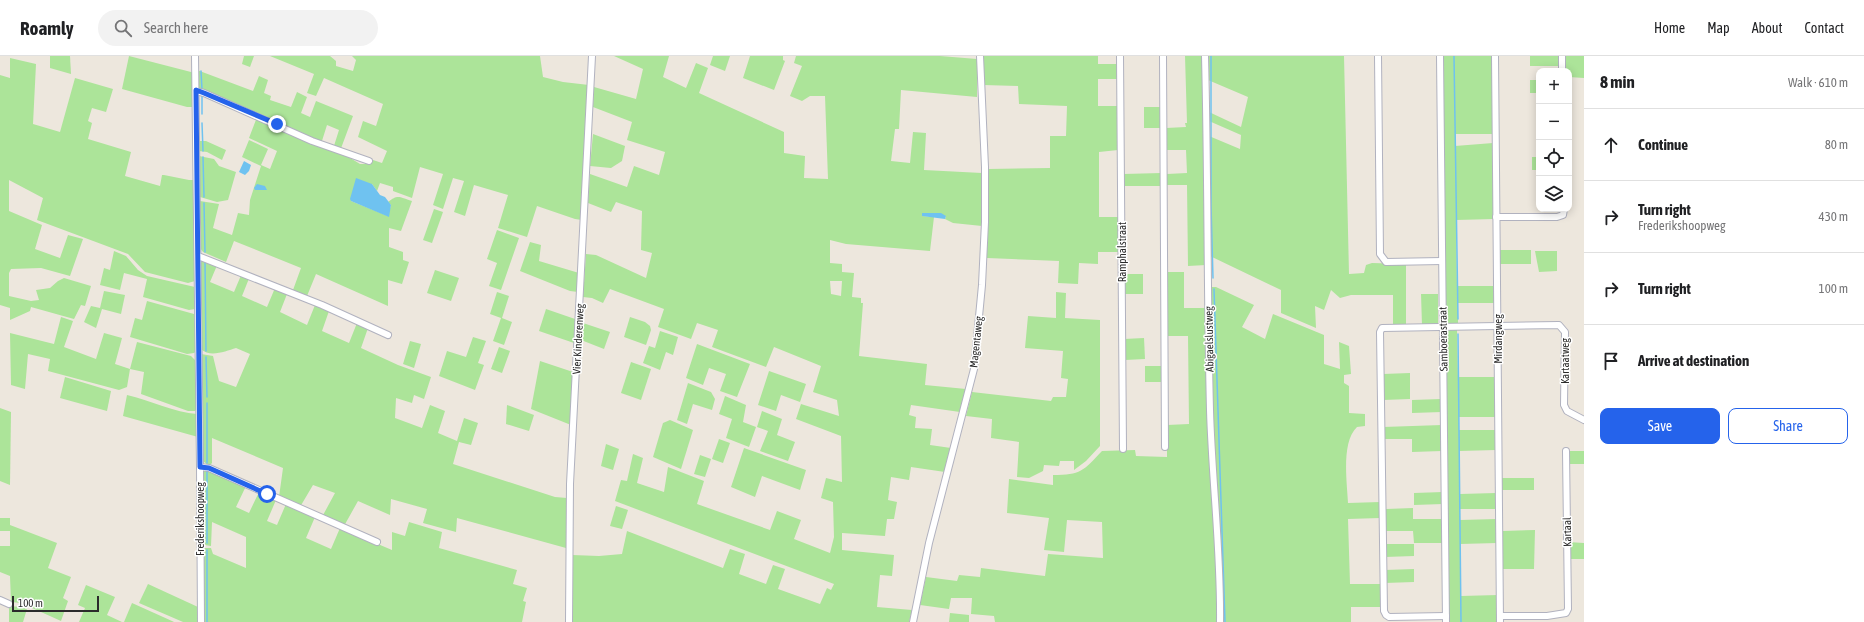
<!DOCTYPE html>
<html lang="en">
<head>
<meta charset="utf-8">
<style>
	body { margin:0; font-family:"Asap Condensed",sans-serif; background:#f2f2f2; color:#202124 }
	.controls { position:absolute; right:12px; top:12px; display:grid; overflow:hidden; border-radius:8px; box-shadow:0 2px 10px #0003 }
	.controls button { width:36px; height:36px; display:grid; place-items:center; padding:0; border:0; border-bottom:1px solid #e0e0e0; background:#fff; color:#202124; font:20px sans-serif }
	.scale { position:absolute; left:12px; bottom:10px; width:87px; box-sizing:border-box; padding-left:4px; border:2px solid #2b2b2b; border-top:0; font-size:11px; line-height:14px; white-space:nowrap; color:#2b2b2b; -webkit-text-stroke:3px #fff; paint-order:stroke }
	.stop { position:absolute; width:12px; height:12px; margin:-9px; border:3px solid #2563eb; border-radius:50%; background:#fff }
	.stop.end { background:#2563eb; border-color:#fff; box-shadow:0 1px 4px #0008 }
	.list { margin:0; padding:0; list-style:none }
	h2 { display:flex; justify-content:space-between; align-items:center; height:52px; margin:0; padding:0 16px; font-size:17px }
	h2 small { font-size:13px; font-weight:400; color:#757577 }
	.list li { display:grid; grid-template-columns:26px 1fr auto; gap:12px; align-items:center; box-sizing:border-box; height:72px; padding:0 16px; border-top:1px solid #e0e0e0 }
	.list b { display:block; font-size:15px; white-space:nowrap }
	.list p { margin:0; font-size:13px; white-space:nowrap; color:#757577 }
	.list em { font-size:13px; font-style:normal; color:#757577 }
	.actions { display:flex; gap:8px; padding:12px 16px }
	.actions a { flex:1; padding:9px 0; border:1px solid #2563eb; border-radius:8px; text-align:center; font-size:14px; color:#2563eb }
	.actions .main { background:#2563eb; color:#fff }
	.icon { flex:none; width:22px; height:22px; fill:none; stroke:currentColor; stroke-width:2; stroke-linecap:round; stroke-linejoin:round }
	.map { position:relative; flex:none; width:1584px; height:566px; overflow:hidden }
	header { display:flex; align-items:center; gap:24px; box-sizing:border-box; height:56px; padding:0 20px; background:#fff; border-bottom:1px solid #e0e0e0 }
	header strong { font-size:19px }
	nav { display:flex; gap:22px; margin-inline-start:auto; font-size:14px }
	.search { width:280px; height:36px; background:#f2f2f2; display:flex; align-items:center; gap:10px; box-sizing:border-box; padding:0 14px; border-radius:22px; color:#757577; font-size:15px }
	main { display:flex }
	aside { flex:1; background:#fff }
	.map>svg:first-child { display:block }
	.green { fill:#ace499; fill-rule:evenodd }
	.water { fill:#6fc2f0 }
	.lines { fill:none; stroke-linecap:round; stroke-linejoin:round }
	.stream { stroke:#6fc2f0; stroke-width:1.5 }
	.street-casing { stroke:#b1b2bf; stroke-width:8 }
	.street { stroke:#fff; stroke-width:6 }
	.route { stroke:#2563eb; stroke-width:5 }
	.labels { text-anchor:middle; stroke-width:3; stroke-linejoin:round; paint-order:stroke }
	.street-label { font-size:11px; fill:#2b2b2b; stroke:#fff }
</style>
</head>
<body>
<header>
<strong>Roamly</strong>
<div class="search"><svg class="icon" aria-label="search" viewBox="0 0 24 24"><circle cx="10" cy="10" r="6"/><path d="M15 15l6 6"/></svg>Search here</div>
<nav><a>Home</a><a>Map</a><a>About</a><a>Contact</a></nav>
</header>
<main>
<div class="map">
<svg width="1584" height="566" viewBox="0 0 1584 566">
	<rect width="100%" height="100%" fill="#ede7dd"/>
	<!-- green -->
	<g class="green">
		<polygon points="50,0 70,0 71,18 50,12"/>
		<polygon points="129,0 191,16 193,17 193,51 187,51 122,33"/>
		<polygon points="244,0 254,0 250,11 242,8"/>
		<path d="M270,0H330L336,5V10L353,15L356,4L352,0H540L543,21L563,26L589,29L582,164L575,163L537,150L527,181L498,172L508,139L474,129L465,160L454,156L464,125L453,122L443,153L433,149L443,118L420,111L412,142L393,135V131L380,127L377,135L372,128L351,145L388,160L391,149L388,146C398,138 399,141 412,145L401,175L389,172V191L403,196V204L409,206L402,228L388,224V250L316,218L307,240L293,234L301,212L234,185L226,206L203,196L200,192V145L219,148L213,172L232,179L238,157L249,159L250,144L261,110L242,101L249,84L268,93L261,109L270,113L277,95L249,82L257,61L347,100L360,108H369L373,104L382,107L387,95L358,81L363,65L376,70L383,48L324,22L316,40L307,37L314,18Z"/>
		<path d="M614,0H669L663,21L686,32L696,7L708,12L699,37L784,76V97L805,100L804,122L828,123L825,40H810L802,45L790,40L802,10L794,7L796,0H940L977,3V41L901,34L899,73H895L891,105L910,107L913,76L926,77L924,114L982,117V170L953,167L945,163L946,160H922L934,161L930,195L846,188L830,184V207L842,208V216L854,217L852,241L861,242V247H863L859,300L927,308L925,329L966,333L960,356L911,349L909,359L916,361L915,372L932,373L930,389L951,392L945,416L911,411L909,424L891,421L888,444L897,446L894,463H887L885,480L842,477V494L894,499L892,520L880,519L877,551L912,554L909,566H572V499L599,500L622,498L627,475L723,512L730,493L745,498L739,518L766,528L773,509L785,513L778,533L820,548L827,532L831,534L834,528L615,445L621,424L627,425L633,398L643,402L637,427L664,436L668,411L704,425L697,448L770,474L777,455L801,464L794,483L830,497L834,481L833,446L821,442L826,422L842,426L841,380L796,363L801,348L839,360L837,344L813,336L821,310L774,291L766,311L712,291L718,274L697,267L691,283L658,271L664,253L610,233L603,247L592,242L583,241L586,198L596,199L646,222L652,197L641,194L642,155L616,146L611,156L588,147L590,118L627,131L634,110L659,119L665,96L627,84L632,66L593,51L594,31L636,43L643,13ZM830,225H842L841,240L831,238Z"/>
		<polygon points="713,0 730,0 725,15 710,9"/>
		<polygon points="750,0 783,0 783,4 785,5 774,34 743,22"/>
		<polygon points="983,0 1098,0 1098,8 1117,8 1117,23 1098,23 1098,50 1118,50 1118,94 1099,96 1099,161 1119,161 1119,196 1098,196 1098,208 1079,207 1078,228 1058,227 1059,205 987,202 988,113 1050,112 1050,80 1066,80 1067,50 1019,48 1018,30 983,29"/>
		<polygon points="1185,0 1204,0 1206,209 1188,210 1187,129 1167,129 1167,118 1187,117 1186,94 1166,94 1166,72 1186,71 1185,67 1187,67"/>
		<polygon points="1207,0 1344,0 1349,218 1364,217 1366,209 1372,207 1406,208 1406,268 1393,268 1393,239 1351,239 1340,242 1331,234 1324,254 1315,250 1316,272 1281,257 1281,234 1210,200 1209,80 1240,93 1241,79 1209,65 1209,56 1241,71 1248,41 1208,24"/>
		<polygon points="1442,0 1493,0 1493,78 1455,78 1455,90 1493,87 1494,163 1456,164 1457,230 1495,230 1495,247 1458,247 1458,269 1447,268 1446,267"/>
		<rect x="1530" y="0" width="30" height="10"/>
		<polygon points="1563,0 1584,0 1584,22 1569,21 1569,15 1564,15"/>
		<polygon points="10,2 36,8 33,68 60,76 75,22 113,33 106,56 92,52 88,65 92,67 88,83 131,96 125,120 160,130 162,119 164,119 189,124 194,124 195,225 188,227 145,216 128,198 37,164 43,142 9,124 9,155 42,169 35,193 60,202 68,179 83,183 70,220 41,212 11,213 9,217 9,240 31,245 39,244 36,234 50,232 58,225 64,222 91,230 85,250 81,249 74,263 31,251 30,255 10,264 10,252 0,249 0,19 10,22"/>
		<polygon points="197,14 253,35 259,20 268,24 264,37 271,40 270,44 291,51 297,36 307,41 301,57 310,61 316,45 353,60 340,95 333,93 339,74 327,69 321,88 198,33"/>
		<rect x="1530" y="24" width="9" height="13"/>
		<rect x="1144" y="51" width="18" height="21"/>
		<polygon points="593,78 625,90 622,105 611,112 590,110"/>
		<polygon points="199,85 206,85 226,94 222,104 207,96 199,95"/>
		<polygon points="199,100 214,103 219,110 236,116 228,144 217,146 200,141"/>
		<rect x="1532" y="101" width="7" height="13"/>
		<polygon points="1162,117 1162,130 1123,130 1123,118"/>
		<polygon points="434,153 443,156 432,187 423,184"/>
		<polygon points="497,174 519,182 501,234 489,230 497,207 487,203"/>
		<polygon points="530,186 541,189 539,205 579,217 578,236 570,235 520,215"/>
		<rect x="1500" y="194" width="31" height="14"/>
		<polygon points="114,195 126,200 138,214 147,220 195,231 195,253 189,254 143,241 147,223 124,217 120,234 100,229 104,212 110,214"/>
		<polygon points="1535,195 1557,195 1557,215 1539,216"/>
		<path d="M200,203L218,207L210,226L234,236L242,217L250,220L242,240L267,251L275,232L287,238L280,256L307,269L315,249L329,255L322,275L349,287L357,267L368,272L361,292L398,309L431,321L424,343L414,339L412,347L396,342L395,362L422,372L430,349L445,355L438,377L457,385L464,362L478,367L471,389L459,386L453,408L555,441L567,442L566,492L457,462L456,476L423,467L427,453L391,443L390,459L358,445L344,470L322,461L335,437L313,429L300,451L279,441L283,412L212,382V407L209,410L203,405L201,298L213,300L219,325L236,331L250,298L236,292C226,295 210,302 201,293Z"/>
		<polygon points="435,214 459,222 451,245 427,237"/>
		<path d="M1167,216H1184V252H1207L1218,566H995L994,560L971,558L972,542H951L949,553L920,549L926,521L957,525L959,519L980,521L981,512L1045,520L1048,498L1103,502L1102,466L1067,464L1064,496L1044,494L1049,462L1007,457L1009,423L1053,429V419C1081,419 1083,415 1102,395L1135,394L1136,400L1167,401V369L1189,368L1188,280H1167Z"/>
		<rect x="1124" y="218" width="19" height="20"/>
		<path d="M1211,231H1216L1254,249L1242,271L1265,283L1273,258L1324,279V308L1340,313L1339,286L1349,290L1351,318L1344,319V327L1349,330V357L1365,358V370L1357,371C1341,386 1347,426 1348,447L1380,446V462L1348,463L1350,528H1382V551H1351V566H1222L1213,374Z"/>
		<polygon points="104,235 125,239 121,258 102,253 96,272 84,266 91,250 100,252"/>
		<polygon points="497,236 509,240 502,262 512,266 504,289 493,285 501,262 490,258"/>
		<polygon points="1056,236 1066,237 1065,262 1100,264 1100,390 1086,405 1074,414 1074,405 1060,405 1059,410 1044,409 1043,415 1029,422 1017,421 1019,386 991,382 992,363 966,360 972,336 1051,345 1053,341 1066,341 1068,323 1061,322 1063,295 1025,292 1028,260 1056,262"/>
		<polygon points="1421,238 1438,238 1438,269 1422,269"/>
		<polygon points="147,245 194,258 197,294 194,297 187,298 130,281 135,262 142,264"/>
		<polygon points="546,253 575,263 574,287 539,275"/>
		<polygon points="61,261 73,265 64,291 96,303 104,277 122,282 115,308 130,313 137,286 191,300 196,305 197,353 195,355 188,355 141,338 144,316 130,313 127,331 119,334 48,315 50,303 28,298 25,333 11,329 10,277 54,288"/>
		<polygon points="630,261 645,266 650,270 651,274 646,289 624,281"/>
		<polygon points="580,266 610,276 604,293 581,284"/>
		<polygon points="1450,273 1457,273 1458,321 1496,321 1496,361 1459,361 1459,374 1496,374 1496,394 1459,395 1460,438 1496,437 1496,453 1460,453 1460,464 1497,463 1497,487 1460,488 1461,540 1498,539 1498,566 1449,566 1445,279 1446,275"/>
		<polygon points="660,275 678,281 673,299 666,296 660,314 643,307 649,290 655,292"/>
		<polygon points="473,281 486,285 478,307 484,309 475,334 439,320 447,295 466,301"/>
		<polygon points="1144,282 1145,303 1125,304 1124,283"/>
		<polygon points="410,285 421,288 414,312 403,308"/>
		<polygon points="697,288 750,308 737,341 720,335 726,318 709,312 703,329 686,322"/>
		<polygon points="499,291 510,295 502,317 491,313"/>
		<polygon points="540,305 573,316 571,369 531,353"/>
		<polygon points="631,306 651,313 641,344 621,337"/>
		<rect x="1145" y="310" width="18" height="16"/>
		<polygon points="769,315 806,328 800,346 781,339 776,355 758,349"/>
		<polygon points="1410,317 1410,343 1383,344 1383,318"/>
		<polygon points="65,321 111,335 107,355 60,342"/>
		<polygon points="688,327 711,336 715,343 712,354 693,348 687,368 677,364"/>
		<path d="M127,339C150,344 175,357 197,358L198,381L123,360Z"/>
		<polygon points="725,340 746,349 743,366 756,371 749,391 726,382 732,363 719,358"/>
		<polygon points="1441,343 1442,356 1412,357 1412,344"/>
		<polygon points="507,349 534,359 529,375 506,368"/>
		<polygon points="0,352 11,356 10,429 0,425"/>
		<polygon points="762,355 782,363 777,379 795,386 788,405 760,395 768,375 757,371"/>
		<polygon points="670,364 693,374 681,413 653,401 663,367"/>
		<polygon points="1442,369 1442,395 1412,396 1412,383 1384,383 1383,371"/>
		<polygon points="719,383 730,387 723,407 712,403"/>
		<polygon points="606,388 619,393 613,414 601,410"/>
		<polygon points="744,392 806,414 800,434 762,420 755,441 731,431"/>
		<rect x="1567" y="395" width="17" height="13"/>
		<polygon points="700,399 711,403 705,421 694,418"/>
		<polygon points="206,412 246,430 236,451 249,457 259,436 276,444 267,465 277,469 286,448 315,461 306,482 331,493 340,472 392,494 392,476 405,480 409,466 442,476 439,492 517,514 513,528 527,532 523,545 526,546 522,566 203,566 203,493 205,492 211,492 213,498 246,512 246,481 212,466 211,490 205,489 203,487 203,415"/>
		<rect x="1502" y="422" width="32" height="12"/>
		<polygon points="1443,436 1443,448 1414,449 1414,437"/>
		<polygon points="616,450 628,454 622,473 610,470"/>
		<polygon points="1413,452 1413,463 1442,463 1443,487 1414,487 1413,475 1386,475 1386,453"/>
		<polygon points="0,462 10,462 10,469 57,487 48,512 71,521 63,542 68,545 61,565 21,547 11,546 10,520 0,516 0,490 10,490 10,475 0,475"/>
		<polygon points="1535,474 1534,513 1503,513 1503,475"/>
		<polygon points="1568,486 1584,487 1584,503 1568,503"/>
		<polygon points="1385,488 1414,488 1414,500 1385,501"/>
		<polygon points="1414,513 1414,526 1385,527 1385,514"/>
		<polygon points="148,528 198,551 197,566 183,566 139,547"/>
		<polygon points="86,529 115,541 107,559 122,566 79,566 85,552 78,549"/>
		<polygon points="132,547 172,565 174,566 124,566"/>
		<polygon points="9,550 21,551 27,553 23,566 9,566"/>
		<polygon points="950,557 969,559 969,566 949,566"/>
	</g>
	<!-- water -->
	<g class="water">
		<polygon points="244,105 251,109 249,115 245,119 239,116"/>
		<polygon points="356,122 372,128 380,139 385,141 391,149 389,161 351,145 350,143"/>
		<polygon points="257,128 265,130 267,134 255,134 254,132"/>
		<polygon points="922,157 941,157 946,160 945,163 922,160"/>
	</g>
	<g class="lines">
		<!-- stream -->
		<g class="stream">
			<polyline points="1211,0 1211,150 1213,222"/>
			<polyline points="1454,0 1458,263"/>
			<polyline points="201,15 202,34"/>
			<polyline points="202,39 202,58"/>
			<polyline points="202,67 203,95"/>
			<polyline points="203,101 204,141"/>
			<polyline points="204,147 205,196"/>
			<polyline points="205,205 206,295"/>
			<polyline points="1214,233 1225,566"/>
			<polyline points="1458,278 1461,566"/>
			<polyline points="206,301 207,341"/>
			<polyline points="207,347 207,407"/>
			<polyline points="207,487 207,414"/>
			<polyline points="207,566 207,494"/>
		</g>
		<!-- street casing -->
		<g class="street-casing">
			<g id="street">
				<polyline points="195,0 200,411 201,566"/>
				<polyline points="1120,0 1123,393"/>
				<polyline points="1163,0 1165,391"/>
				<path d="M1205,0C1208,118 1207,236 1210,354C1212,425 1221,495 1220,566"/>
				<polyline points="1378,0 1380,198 1386,206 1442,205"/>
				<polyline points="1440,0 1446,566"/>
				<polyline points="1495,0 1500,566"/>
				<polyline points="1562,0 1562,15"/>
				<polyline points="196,35 204,37 312,85 369,105"/>
				<polyline points="1496,161 1557,161 1563,159 1564,153"/>
				<polyline points="198,200 322,249 388,279"/>
				<polyline points="200,411 209,412 377,486"/>
				<polyline points="0,544 9,548"/>
				<polyline points="1446,560 1389,561 1386,559 1384,555 1380,276 1382,272 1559,269 1565,276 1564,349 1567,355 1584,364"/>
				<polyline points="1500,560 1547,560 1566,557 1568,553 1566,395"/>
				<polyline points="569,566 570,428 592,0"/>
				<polyline points="913,566 929,487 974,313 982,229 985,166 985,111 980,0"/>
			</g>
		</g>
		<!-- street -->
		<use href="#street" class="street"/>
	</g>
	<g class="lines">
		<!-- route -->
		<polyline class="route" points="267,438 209,412 200,411 196,34 204,37 277,68"/>
	</g>
	<g class="labels">
		<!-- street labels -->
		<g class="street-label">
			<text transform="translate(1122 196) rotate(-90)" y="4">Ramphalstraat</text>
			<text transform="translate(578 283) rotate(-87)" y="4">Vier Kinderenweg</text>
			<text transform="translate(1209 283) rotate(-91)" y="4">Abigaelslustweg</text>
			<text transform="translate(1443 283) rotate(-91)" y="4">Samboerastraat</text>
			<text transform="translate(1498 283) rotate(-90)" y="4">Mirdangweg</text>
			<text transform="translate(976 286) rotate(-84)" y="4">Magentaweg</text>
			<text transform="translate(1565 305) rotate(-90)" y="4">Kartaatweg</text>
			<text transform="translate(200 463) rotate(-90)" y="4">Frederikshoopweg</text>
			<text transform="translate(1567 476) rotate(-91)" y="4">Kartaal</text>
		</g>
	</g>
</svg>
<div class="controls">
<button>+</button>
<button>−</button>
<button><svg class="icon" aria-label="locate" viewBox="0 0 24 24"><circle cx="12" cy="12" r="6"/><path d="M12 2v4M12 18v4M2 12h4M18 12h4"/></svg></button>
<button><svg class="icon" aria-label="layers" viewBox="0 0 24 24"><path d="M12 4l9 5-9 5-9-5zM3 14l9 5 9-5"/></svg></button>
</div>
<div class="scale">100 m</div>
<div class="stop" style="left:267px;top:438px"></div>
<div class="stop end" style="left:277px;top:68px"></div>
</div>
<aside>
<h2>8 min<small>Walk · 610 m</small></h2>
<ul class="list">
<li><svg class="icon" aria-label="ahead" viewBox="0 0 24 24"><path d="M12 20V5M6 11l6-6 6 6"/></svg><div><b>Continue</b></div><em>80 m</em></li>
<li><svg class="icon" aria-label="right" viewBox="0 0 24 24"><path d="M7 20v-9h11M14 6l5 5-5 5"/></svg><div><b>Turn right</b><p>Frederikshoopweg</p></div><em>430 m</em></li>
<li><svg class="icon" aria-label="right" viewBox="0 0 24 24"><path d="M7 20v-9h11M14 6l5 5-5 5"/></svg><div><b>Turn right</b></div><em>100 m</em></li>
<li><svg class="icon" aria-label="arrive" viewBox="0 0 24 24"><path d="M6 21V4h12l-3 4 3 4H6"/></svg><div><b>Arrive at destination</b></div></li>
</ul>
<div class="actions"><a class="main">Save</a><a>Share</a></div>
</aside>
</main>
</body>
</html>
